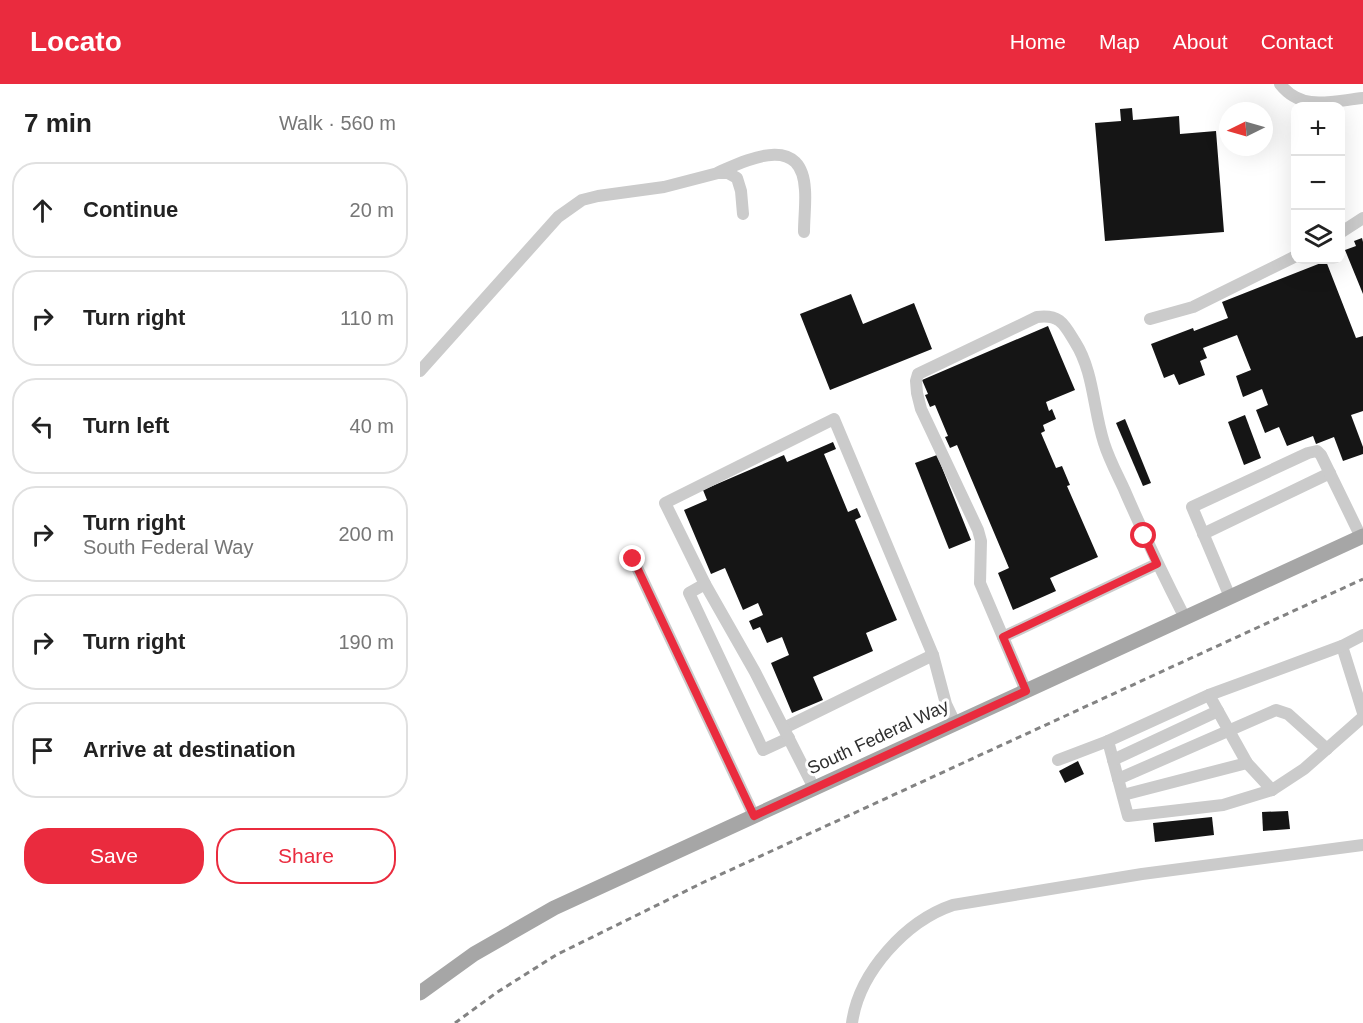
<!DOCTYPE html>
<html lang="en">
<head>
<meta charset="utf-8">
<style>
	body { margin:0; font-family:Arial,sans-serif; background:#f6f6f6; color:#222 }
	.controls { position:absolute; right:18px; top:18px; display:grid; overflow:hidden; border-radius:12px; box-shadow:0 6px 24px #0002 }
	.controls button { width:54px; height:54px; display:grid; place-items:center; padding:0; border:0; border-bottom:2px solid #e0e0e0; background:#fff; color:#222; font:30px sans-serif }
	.compass { position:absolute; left:799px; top:18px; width:54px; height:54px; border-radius:50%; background:#fff; box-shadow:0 6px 24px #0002; rotate:265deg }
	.stop { position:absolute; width:18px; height:18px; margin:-14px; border:4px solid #ea2b3e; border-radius:50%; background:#fff }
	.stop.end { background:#ea2b3e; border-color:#fff; box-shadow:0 2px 6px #0008 }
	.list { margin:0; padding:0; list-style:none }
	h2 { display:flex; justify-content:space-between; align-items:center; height:78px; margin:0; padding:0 24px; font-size:26px }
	h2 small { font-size:20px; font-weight:400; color:#767676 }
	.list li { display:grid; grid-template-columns:39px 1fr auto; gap:18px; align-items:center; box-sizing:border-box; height:96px; margin:0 12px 12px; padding:0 12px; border:2px solid #e0e0e0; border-radius:24px }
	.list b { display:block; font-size:22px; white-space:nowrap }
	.list p { margin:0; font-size:20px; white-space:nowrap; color:#767676 }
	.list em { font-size:20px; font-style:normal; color:#767676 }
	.actions { display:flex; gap:12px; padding:18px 24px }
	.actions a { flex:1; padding:14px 0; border:2px solid #ea2b3e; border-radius:24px; text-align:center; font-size:21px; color:#ea2b3e }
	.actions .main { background:#ea2b3e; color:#fff }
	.icon { flex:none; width:33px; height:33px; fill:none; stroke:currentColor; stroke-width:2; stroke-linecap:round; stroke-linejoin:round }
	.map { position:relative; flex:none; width:943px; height:939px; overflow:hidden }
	header { display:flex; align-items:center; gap:36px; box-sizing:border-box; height:84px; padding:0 30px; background:#ea2b3e; color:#fff }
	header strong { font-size:28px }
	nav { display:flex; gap:33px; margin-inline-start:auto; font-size:21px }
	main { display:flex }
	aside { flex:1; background:#fff }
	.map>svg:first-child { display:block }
	.building { fill:#151515 }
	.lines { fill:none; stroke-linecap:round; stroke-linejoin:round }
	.minor { stroke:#cbcbcb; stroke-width:12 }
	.major { stroke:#a6a6a6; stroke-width:15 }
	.rail { stroke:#838383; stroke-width:3; stroke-dasharray:6 4.5; stroke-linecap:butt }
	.route { stroke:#ea2b3e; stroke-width:8 }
	.labels { text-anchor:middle; stroke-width:6; stroke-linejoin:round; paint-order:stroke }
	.street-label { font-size:18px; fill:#2e2e2e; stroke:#fff }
</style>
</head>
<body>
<header>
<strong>Locato</strong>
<nav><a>Home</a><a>Map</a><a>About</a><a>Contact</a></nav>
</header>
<main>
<aside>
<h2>7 min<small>Walk · 560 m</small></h2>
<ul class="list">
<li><svg class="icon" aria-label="ahead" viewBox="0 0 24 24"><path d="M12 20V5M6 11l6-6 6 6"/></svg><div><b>Continue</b></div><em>20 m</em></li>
<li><svg class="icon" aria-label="right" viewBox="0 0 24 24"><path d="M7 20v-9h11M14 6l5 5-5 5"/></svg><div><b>Turn right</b></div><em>110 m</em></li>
<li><svg class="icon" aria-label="left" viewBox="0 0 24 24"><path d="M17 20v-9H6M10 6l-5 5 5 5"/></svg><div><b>Turn left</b></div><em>40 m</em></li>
<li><svg class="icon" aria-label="right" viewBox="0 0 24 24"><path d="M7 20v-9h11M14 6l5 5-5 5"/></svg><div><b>Turn right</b><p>South Federal Way</p></div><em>200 m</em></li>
<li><svg class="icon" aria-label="right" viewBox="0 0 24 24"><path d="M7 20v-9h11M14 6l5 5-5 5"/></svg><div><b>Turn right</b></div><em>190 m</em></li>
<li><svg class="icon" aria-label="arrive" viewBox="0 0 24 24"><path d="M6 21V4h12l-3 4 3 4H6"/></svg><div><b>Arrive at destination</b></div></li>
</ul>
<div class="actions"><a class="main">Save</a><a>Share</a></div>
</aside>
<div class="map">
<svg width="943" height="939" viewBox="0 0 943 939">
	<rect width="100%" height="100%" fill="#fff"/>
	<!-- building -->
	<g class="building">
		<polygon points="712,24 713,36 759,32 760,50 796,47 804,148 685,157 675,39 701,37 700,25"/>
		<polygon points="942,154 943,158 943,210 925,166 936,162 934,157"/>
		<polygon points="906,177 936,254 943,252 943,327 931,331 943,363 943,370 923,377 914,353 896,360 893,352 867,362 859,343 845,349 836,326 848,321 842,305 823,313 816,292 831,286 817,251 783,264 787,274 780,277 785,291 759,301 754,290 744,294 731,260 773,244 774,247 808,234 802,218"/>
		<polygon points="431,210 443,240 494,219 512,265 410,306 380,230"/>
		<polygon points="628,242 655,306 626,318 629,327 632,325 636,335 623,341 625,347 621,349 636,384 642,382 650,401 647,402 678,473 630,494 636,507 593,526 578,489 589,484 537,361 530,364 525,353 528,352 515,321 510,323 505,311 508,310 502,296"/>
		<polygon points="825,331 841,374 824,381 808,338"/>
		<polygon points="705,335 731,399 723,402 696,339"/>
		<polygon points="413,358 416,365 404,370 428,428 437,424 441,433 435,436 477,536 446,549 453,567 393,593 403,616 372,629 351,579 369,571 362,553 347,559 340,543 333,546 329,537 343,531 338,519 323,526 305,484 291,490 264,426 287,416 283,406 364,371 367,378"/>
		<polygon points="517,371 551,456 529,465 495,379"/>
		<polygon points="658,677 664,690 645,699 639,687"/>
		<polygon points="868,727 870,745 843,747 842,728"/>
		<polygon points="792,733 794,751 735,758 733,739"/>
	</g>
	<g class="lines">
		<!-- minor -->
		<g class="minor">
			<path d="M860,0C882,28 912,17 943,14"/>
			<path d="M299,88C331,74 382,50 385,106C386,119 384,134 384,148"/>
			<polyline points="920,149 943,134"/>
			<polyline points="730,235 773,223 876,172"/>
			<polyline points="0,287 138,133 162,116 178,112 244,103 298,89 308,89 317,94 321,107 323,130"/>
			<polyline points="783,450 910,389"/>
			<polyline points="213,475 334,732"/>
			<polyline points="285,500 269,509 343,666 369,654"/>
			<polyline points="810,513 772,423 888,369 897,367 901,371 941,453"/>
			<polyline points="943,551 922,562 943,629"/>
			<polyline points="583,553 737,480"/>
			<path d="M606,607L560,499L561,457L558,446L501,325L497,309L496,297L498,290L617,233C640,230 644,240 655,258C674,288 673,325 684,359C689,375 697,390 704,405C723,449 743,491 765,534"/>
			<polyline points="789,611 688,657 708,732 803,721 852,706 884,685 943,633"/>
			<polyline points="364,644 513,571"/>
			<polyline points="638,676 688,657"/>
			<polyline points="693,676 798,627"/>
			<polyline points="698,695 856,626 868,630 907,665"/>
			<polyline points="394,704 335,588 285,500 245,419 414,335 513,571 526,620 535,639"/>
			<polyline points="852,706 827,679 789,611 922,562"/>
			<polyline points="703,711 827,679"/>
			<path d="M432,939C439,888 486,837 533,821L722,790L943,761"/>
		</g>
		<!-- major -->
		<polyline class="major" points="0,909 54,870 134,824 943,452"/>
		<!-- rail -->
		<polyline class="rail" points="35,939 76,909 136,871 282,799 943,495"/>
	</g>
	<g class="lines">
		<!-- route -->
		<polyline class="route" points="213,475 334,732 606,607 583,553 737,480 724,452"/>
	</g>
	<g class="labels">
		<!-- street labels -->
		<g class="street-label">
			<text transform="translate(458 653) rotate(-25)" y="6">South Federal Way</text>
		</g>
	</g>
</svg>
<div class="controls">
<button>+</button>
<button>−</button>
<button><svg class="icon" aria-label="layers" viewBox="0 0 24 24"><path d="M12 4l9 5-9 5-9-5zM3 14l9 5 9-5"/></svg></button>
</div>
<svg class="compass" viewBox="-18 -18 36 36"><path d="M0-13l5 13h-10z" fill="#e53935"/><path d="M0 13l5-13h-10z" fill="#767676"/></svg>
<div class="stop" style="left:724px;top:452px"></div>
<div class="stop end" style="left:213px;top:475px"></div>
</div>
</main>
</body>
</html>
